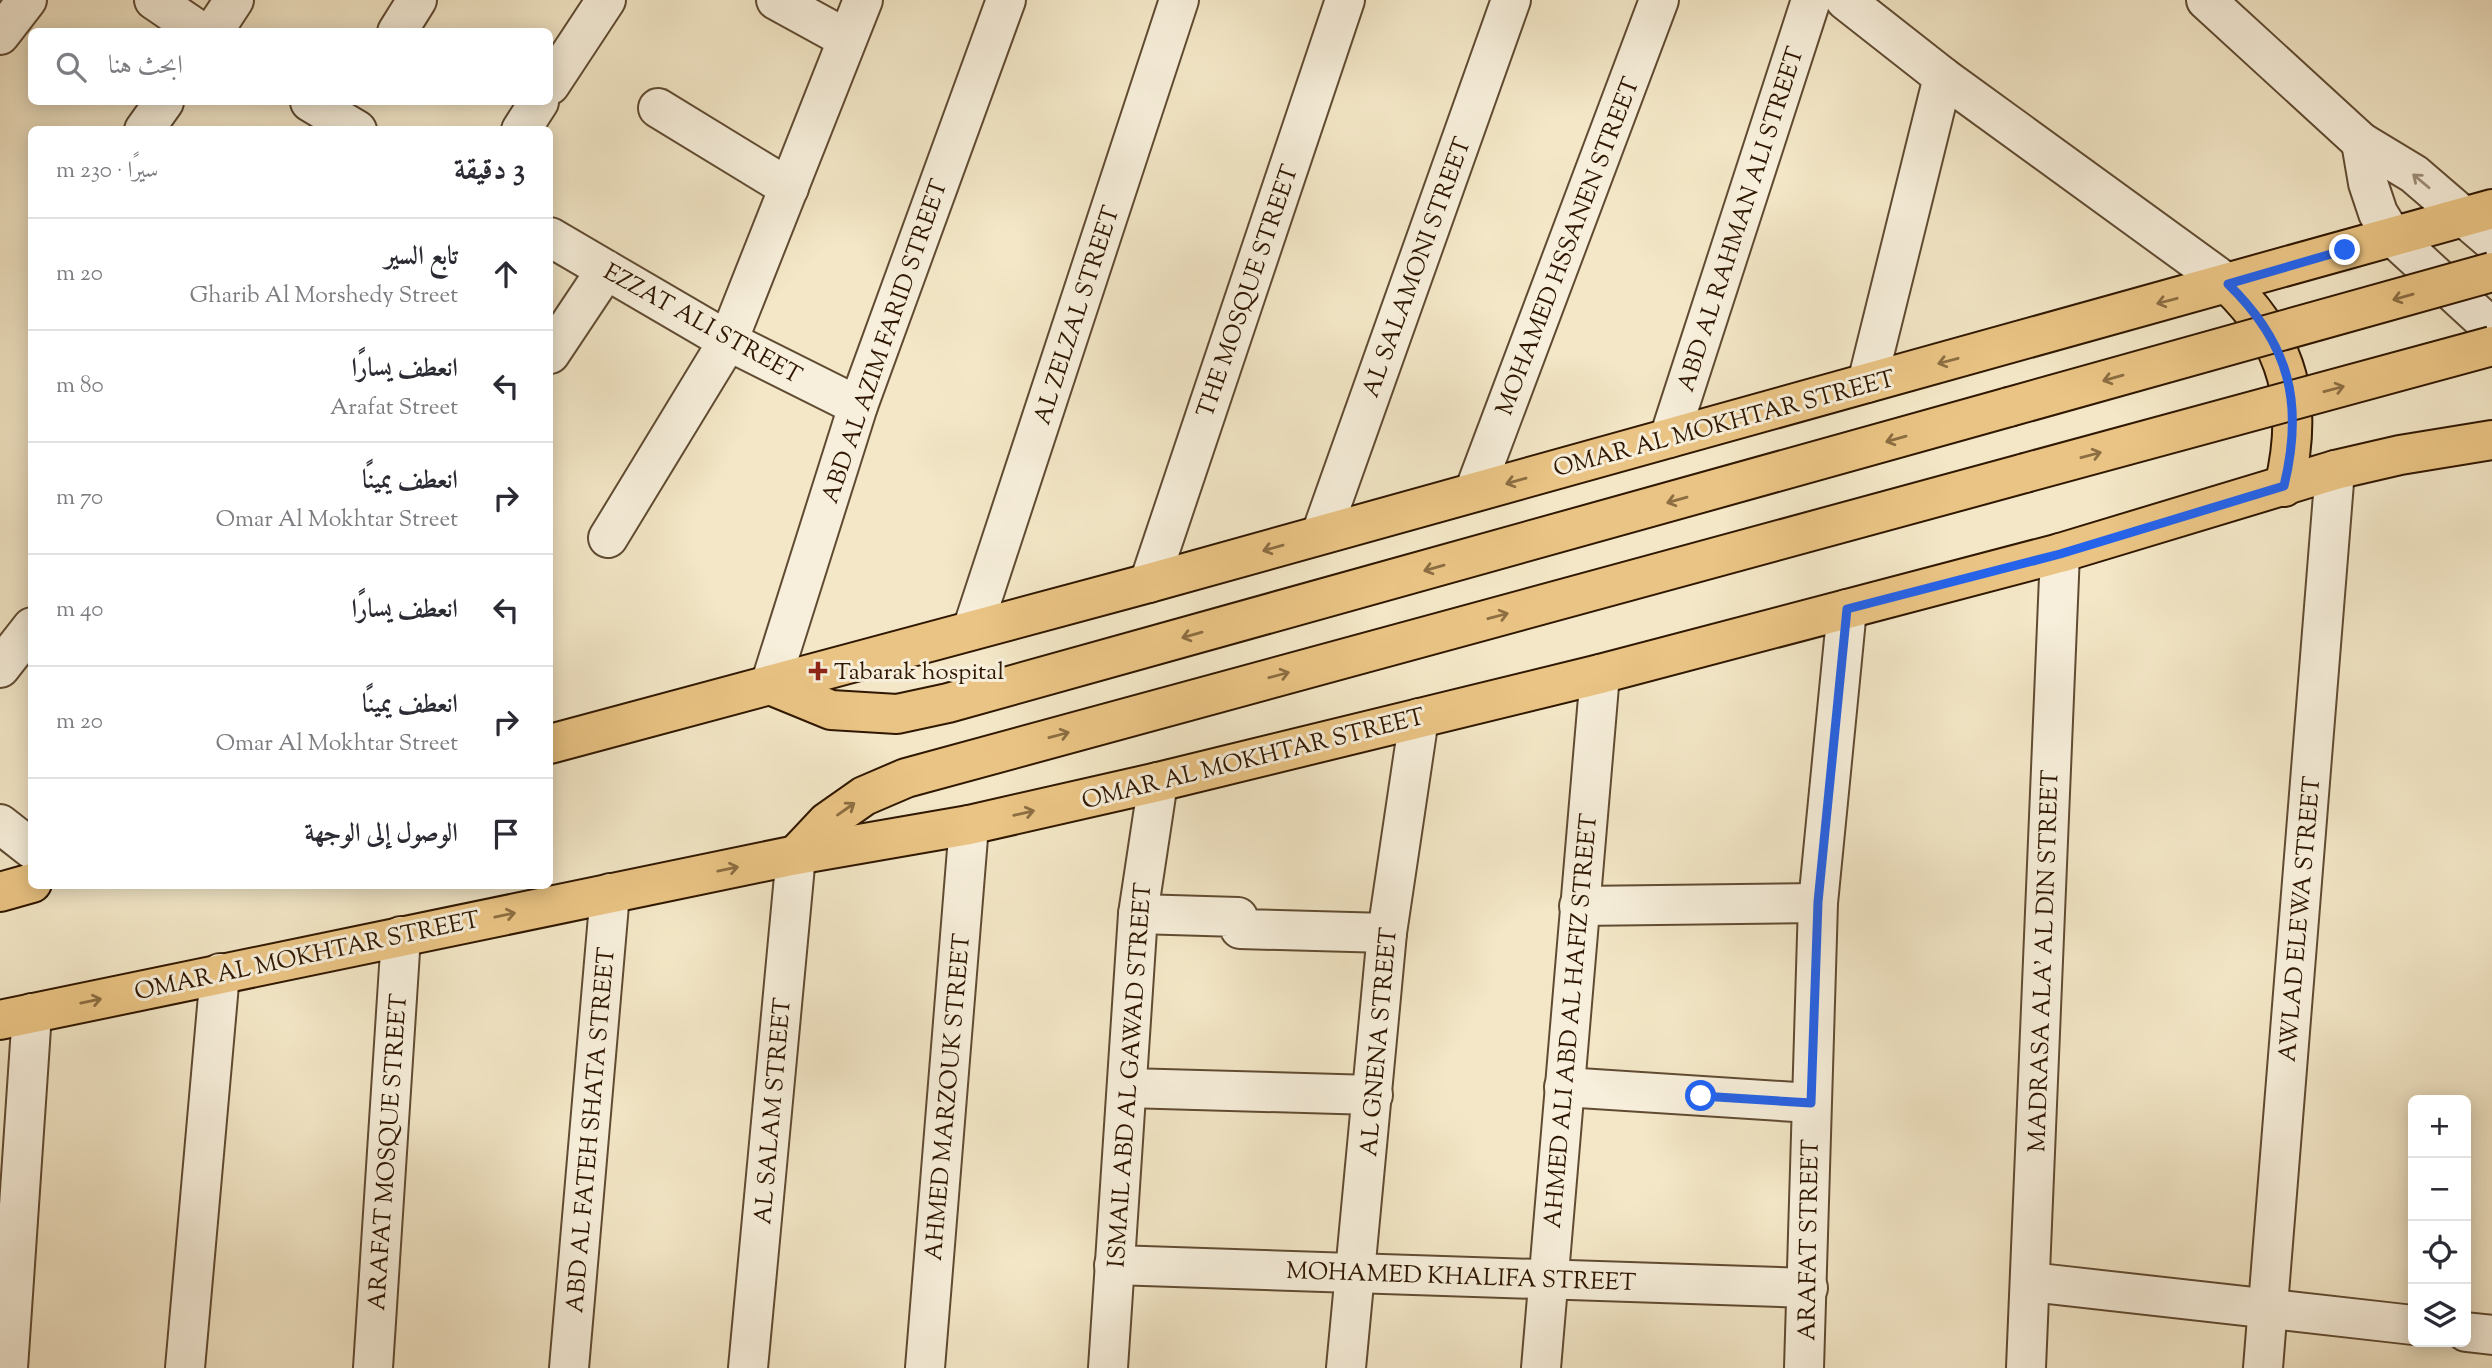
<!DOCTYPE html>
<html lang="ar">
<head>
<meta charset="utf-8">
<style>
	body { margin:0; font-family:"Sorts Mill Goudy",Amiri,serif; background:#f7f7f7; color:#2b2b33; direction:rtl }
	.controls { position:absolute; right:21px; bottom:21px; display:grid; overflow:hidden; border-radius:10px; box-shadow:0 4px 18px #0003 }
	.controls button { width:63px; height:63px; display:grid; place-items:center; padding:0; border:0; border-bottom:2px solid #e1e1e2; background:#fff; color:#2b2b33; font:35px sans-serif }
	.stop { position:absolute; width:21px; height:21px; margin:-16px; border:5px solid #2563eb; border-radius:50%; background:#fff }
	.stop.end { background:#2563eb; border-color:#fff; box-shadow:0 2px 7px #0008 }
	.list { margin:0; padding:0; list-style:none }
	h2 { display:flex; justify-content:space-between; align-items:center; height:91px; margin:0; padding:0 28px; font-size:30px }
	h2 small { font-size:23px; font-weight:400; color:#7c7c81 }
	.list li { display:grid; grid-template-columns:46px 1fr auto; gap:21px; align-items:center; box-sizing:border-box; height:112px; padding:0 28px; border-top:2px solid #e1e1e2 }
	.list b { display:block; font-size:26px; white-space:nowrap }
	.list p { margin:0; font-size:23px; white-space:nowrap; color:#7c7c81 }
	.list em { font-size:23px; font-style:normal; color:#7c7c81 }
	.icon { flex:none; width:38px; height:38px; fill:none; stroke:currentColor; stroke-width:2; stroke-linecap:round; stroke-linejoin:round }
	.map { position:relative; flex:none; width:2492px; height:1368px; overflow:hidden; direction:ltr }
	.search { position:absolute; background:#fff; box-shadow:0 4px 18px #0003; left:28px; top:28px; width:525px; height:77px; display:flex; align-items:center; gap:18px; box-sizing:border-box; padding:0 24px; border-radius:10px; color:#7c7c81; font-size:26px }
	.panel { position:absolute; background:#fff; box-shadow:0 4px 18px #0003; left:28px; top:126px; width:525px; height:763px; border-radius:10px; direction:rtl }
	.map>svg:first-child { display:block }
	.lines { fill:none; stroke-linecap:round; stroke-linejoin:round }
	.minor-casing { stroke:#604b32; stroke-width:42 }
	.major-casing { stroke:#2f1701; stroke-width:42 }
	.minor { stroke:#f7efdb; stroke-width:38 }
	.major { stroke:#eac484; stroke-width:38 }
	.major-bridge-casing { stroke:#2f1701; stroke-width:42; stroke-linecap:butt }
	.major-bridge { stroke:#eac484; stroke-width:38 }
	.oneway { stroke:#9d8e79 }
	.oneway2 { stroke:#8c6e42 }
	.route { stroke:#2563eb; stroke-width:9 }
	.poi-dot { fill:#8f2418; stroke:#f7efdb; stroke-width:2.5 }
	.labels { text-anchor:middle; stroke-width:6; stroke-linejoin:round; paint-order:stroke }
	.street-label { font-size:24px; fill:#2f1701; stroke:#f7efdb }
	.poi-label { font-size:24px; fill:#2f1701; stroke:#f7efdb; text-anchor:start }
</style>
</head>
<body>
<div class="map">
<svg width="2492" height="1368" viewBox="0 0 2492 1368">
	<rect width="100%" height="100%" fill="#f3e7c7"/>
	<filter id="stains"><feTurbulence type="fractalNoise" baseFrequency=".00286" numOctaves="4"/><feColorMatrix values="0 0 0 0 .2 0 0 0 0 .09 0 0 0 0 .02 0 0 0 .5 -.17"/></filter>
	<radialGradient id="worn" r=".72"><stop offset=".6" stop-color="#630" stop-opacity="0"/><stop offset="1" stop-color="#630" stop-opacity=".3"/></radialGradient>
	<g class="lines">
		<!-- minor casing -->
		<g class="minor-casing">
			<g id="minor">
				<polyline points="154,0 201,32"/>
				<polyline points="776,0 847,39"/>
				<polyline points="1845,0 1943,77 2228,284"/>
				<polyline points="2206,0 2361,142 2414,174 2492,241"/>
				<polyline points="213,32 234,0"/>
				<polyline points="397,32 417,0"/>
				<polyline points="0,35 27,0"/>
				<polyline points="550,85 606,0"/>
				<polyline points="310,102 357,130"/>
				<polyline points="658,108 789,188"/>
				<polyline points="144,130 164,102"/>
				<polyline points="521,130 539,102"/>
				<polyline points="2361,142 2368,183 2378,213 2392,236 2492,328"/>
				<polyline points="550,237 728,341 858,406"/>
				<polyline points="550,354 606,270"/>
				<polyline points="1867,383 1943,77"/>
				<polyline points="1669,438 1811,0"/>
				<polyline points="1474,492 1659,0"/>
				<polyline points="1321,534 1511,0"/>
				<polyline points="608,538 728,341 863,0"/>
				<polyline points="1149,583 1345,0"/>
				<polyline points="972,630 1179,0"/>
				<polyline points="0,668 32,627"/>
				<polyline points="770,685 858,406 1006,0"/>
				<polyline points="0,824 32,849"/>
				<polyline points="1579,906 1818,903"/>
				<polyline points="1138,914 1238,917 1240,929 1387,933"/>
				<polyline points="1564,1087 1811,1103"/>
				<polyline points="1127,1088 1373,1095"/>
				<polyline points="1114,1265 1808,1288"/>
				<polyline points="2030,1282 2413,1325"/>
				<polyline points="2466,1332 2492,1335"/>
				<polyline points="8,1368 32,1013"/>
				<polyline points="185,1368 220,973"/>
				<polyline points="373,1368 401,936"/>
				<polyline points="569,1368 610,893"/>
				<polyline points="748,1368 796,855"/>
				<polyline points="925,1368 969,825"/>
				<polyline points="1108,1368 1138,914 1158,782"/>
				<polyline points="1346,1368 1387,933 1419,718"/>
				<polyline points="1541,1368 1600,674"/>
				<polyline points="1804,1368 1818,903 1847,609"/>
				<polyline points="2026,1368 2060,553"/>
				<polyline points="2263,1368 2335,470"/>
			</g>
		</g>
		<!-- major casing -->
		<g class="major-casing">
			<g id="major">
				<path d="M2228,284C2290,344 2304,403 2284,487"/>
				<polyline points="770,685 831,710 897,714 948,703 2009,407"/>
				<polyline points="550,744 1149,583 2492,209"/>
				<polyline points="796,855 827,822 864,796 906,778 2025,473"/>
				<polyline points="0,892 32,883"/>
				<polyline points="0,1020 796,855 969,825 1158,782 1600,674 2060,553 2335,470 2400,455 2492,440"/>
			</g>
		</g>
		<!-- minor -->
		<use href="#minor" class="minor"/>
		<!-- major -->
		<use href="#major" class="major"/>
		<!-- major-bridge casing -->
		<g class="major-bridge-casing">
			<g id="major-bridge">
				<polyline points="2009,407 2492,272"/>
				<polyline points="2025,473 2492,346"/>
			</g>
		</g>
		<!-- major-bridge -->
		<use href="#major-bridge" class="major-bridge"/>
	</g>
	<!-- one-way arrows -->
	<defs><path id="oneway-shaft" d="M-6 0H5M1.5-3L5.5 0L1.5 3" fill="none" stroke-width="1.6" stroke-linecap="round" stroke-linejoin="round" transform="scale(1.75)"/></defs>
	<use class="oneway" href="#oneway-shaft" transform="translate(2421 181) rotate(-140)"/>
	<g class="oneway2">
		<use href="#oneway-shaft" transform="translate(2403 297) rotate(164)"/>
		<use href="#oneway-shaft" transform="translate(2167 301) rotate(165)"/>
		<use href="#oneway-shaft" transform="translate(1948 361) rotate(165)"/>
		<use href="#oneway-shaft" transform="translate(2113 378) rotate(164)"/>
		<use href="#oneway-shaft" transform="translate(2334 389) rotate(-15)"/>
		<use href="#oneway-shaft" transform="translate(1896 439) rotate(164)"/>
		<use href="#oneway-shaft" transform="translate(2091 455) rotate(-15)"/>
		<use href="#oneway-shaft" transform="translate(1516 481) rotate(164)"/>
		<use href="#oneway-shaft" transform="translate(1677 500) rotate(164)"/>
		<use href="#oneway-shaft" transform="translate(1273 548) rotate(164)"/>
		<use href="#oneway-shaft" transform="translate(1434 568) rotate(164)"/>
		<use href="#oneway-shaft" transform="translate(1498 616) rotate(-15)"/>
		<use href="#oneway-shaft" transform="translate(1192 635) rotate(164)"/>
		<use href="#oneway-shaft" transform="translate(1279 675) rotate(-15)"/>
		<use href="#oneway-shaft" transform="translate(1059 735) rotate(-15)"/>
		<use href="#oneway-shaft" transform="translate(846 809) rotate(-35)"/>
		<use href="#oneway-shaft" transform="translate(1024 813) rotate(-13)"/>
		<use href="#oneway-shaft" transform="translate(728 869) rotate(-12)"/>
		<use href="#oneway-shaft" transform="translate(505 915) rotate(-12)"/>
		<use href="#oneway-shaft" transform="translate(91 1001) rotate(-12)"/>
	</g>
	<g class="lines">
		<!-- route -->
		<path class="route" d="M1701,1096L1811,1103L1818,902L1847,609L2060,554L2284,486C2304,404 2290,344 2228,284L2345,250"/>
	</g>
	<!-- markers -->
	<path class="poi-dot" d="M814.5 660.5h7v7h7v7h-7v7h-7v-7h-7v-7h7z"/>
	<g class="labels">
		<!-- street labels -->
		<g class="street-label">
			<text transform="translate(1740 219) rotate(-72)" y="8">ABD AL RAHMAN ALI STREET</text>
			<text transform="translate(1567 246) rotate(-69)" y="8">MOHAMED HSSANEN STREET</text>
			<text transform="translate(1416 267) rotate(-70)" y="8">AL SALAMONI STREET</text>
			<text transform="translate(1247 291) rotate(-71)" y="8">THE MOSQUE STREET</text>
			<text transform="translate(1076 315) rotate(-72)" y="8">AL ZELZAL STREET</text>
			<text transform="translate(703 323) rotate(29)" y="8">EZZAT ALI STREET</text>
			<text transform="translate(884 341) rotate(-71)" y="8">ABD AL AZIM FARID STREET</text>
			<text transform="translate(1724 423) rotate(-15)" y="8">OMAR AL MOKHTAR STREET</text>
			<text transform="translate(1253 758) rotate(-14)" y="8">OMAR AL MOKHTAR STREET</text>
			<text transform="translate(2299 919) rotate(-85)" y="8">AWLAD ELEWA STREET</text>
			<text transform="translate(307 955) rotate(-12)" y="8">OMAR AL MOKHTAR STREET</text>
			<text transform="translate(2043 961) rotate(-88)" y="8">MADRASA ALA' AL DIN STREET</text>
			<text transform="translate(1570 1021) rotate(-85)" y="8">AHMED ALI ABD AL HAFIZ STREET</text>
			<text transform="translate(1378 1042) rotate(-85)" y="8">AL GNENA STREET</text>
			<text transform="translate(1129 1075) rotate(-86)" y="8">ISMAIL ABD AL GAWAD STREET</text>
			<text transform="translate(947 1097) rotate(-85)" y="8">AHMED MARZOUK STREET</text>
			<text transform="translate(772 1111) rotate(-85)" y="8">AL SALAM STREET</text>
			<text transform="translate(590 1130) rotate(-85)" y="8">ABD AL FATEH SHATA STREET</text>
			<text transform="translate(387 1152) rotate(-86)" y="8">ARAFAT MOSQUE STREET</text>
			<text transform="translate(1808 1240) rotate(-89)" y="8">ARAFAT STREET</text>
			<text transform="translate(1461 1276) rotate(2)" y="8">MOHAMED KHALIFA STREET</text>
		</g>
		<!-- poi labels -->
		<g class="poi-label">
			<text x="834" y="679">Tabarak hospital</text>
		</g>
	</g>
	<rect width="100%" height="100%" filter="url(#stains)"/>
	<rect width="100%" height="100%" fill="url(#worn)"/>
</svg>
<div class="controls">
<button>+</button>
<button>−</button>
<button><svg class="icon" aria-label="locate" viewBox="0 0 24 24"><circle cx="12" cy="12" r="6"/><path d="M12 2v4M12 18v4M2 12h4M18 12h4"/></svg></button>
<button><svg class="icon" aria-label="layers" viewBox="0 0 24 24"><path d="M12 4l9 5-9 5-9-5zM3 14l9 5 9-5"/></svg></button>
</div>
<div class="stop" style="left:1701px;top:1096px"></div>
<div class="stop end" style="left:2345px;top:250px"></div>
<div class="search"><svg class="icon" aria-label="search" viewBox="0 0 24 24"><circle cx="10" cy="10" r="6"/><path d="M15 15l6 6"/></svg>ابحث هنا</div>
<section class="panel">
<h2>3 دقيقة<small>سيرًا · 230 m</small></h2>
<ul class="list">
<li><svg class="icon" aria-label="ahead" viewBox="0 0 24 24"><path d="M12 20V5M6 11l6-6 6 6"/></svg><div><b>تابع السير</b><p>Gharib Al Morshedy Street</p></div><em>20 m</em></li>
<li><svg class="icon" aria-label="left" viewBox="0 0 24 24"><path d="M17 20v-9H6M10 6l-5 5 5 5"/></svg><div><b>انعطف يسارًا</b><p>Arafat Street</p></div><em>80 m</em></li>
<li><svg class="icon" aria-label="right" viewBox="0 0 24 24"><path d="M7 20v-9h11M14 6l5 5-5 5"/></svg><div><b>انعطف يمينًا</b><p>Omar Al Mokhtar Street</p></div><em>70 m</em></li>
<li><svg class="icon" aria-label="left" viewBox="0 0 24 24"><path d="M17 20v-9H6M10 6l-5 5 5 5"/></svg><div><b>انعطف يسارًا</b></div><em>40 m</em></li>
<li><svg class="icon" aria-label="right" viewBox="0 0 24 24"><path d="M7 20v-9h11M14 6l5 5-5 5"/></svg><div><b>انعطف يمينًا</b><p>Omar Al Mokhtar Street</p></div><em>20 m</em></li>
<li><svg class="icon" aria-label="arrive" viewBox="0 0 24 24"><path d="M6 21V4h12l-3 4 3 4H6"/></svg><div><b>الوصول إلى الوجهة</b></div></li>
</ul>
</section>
</div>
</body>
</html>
